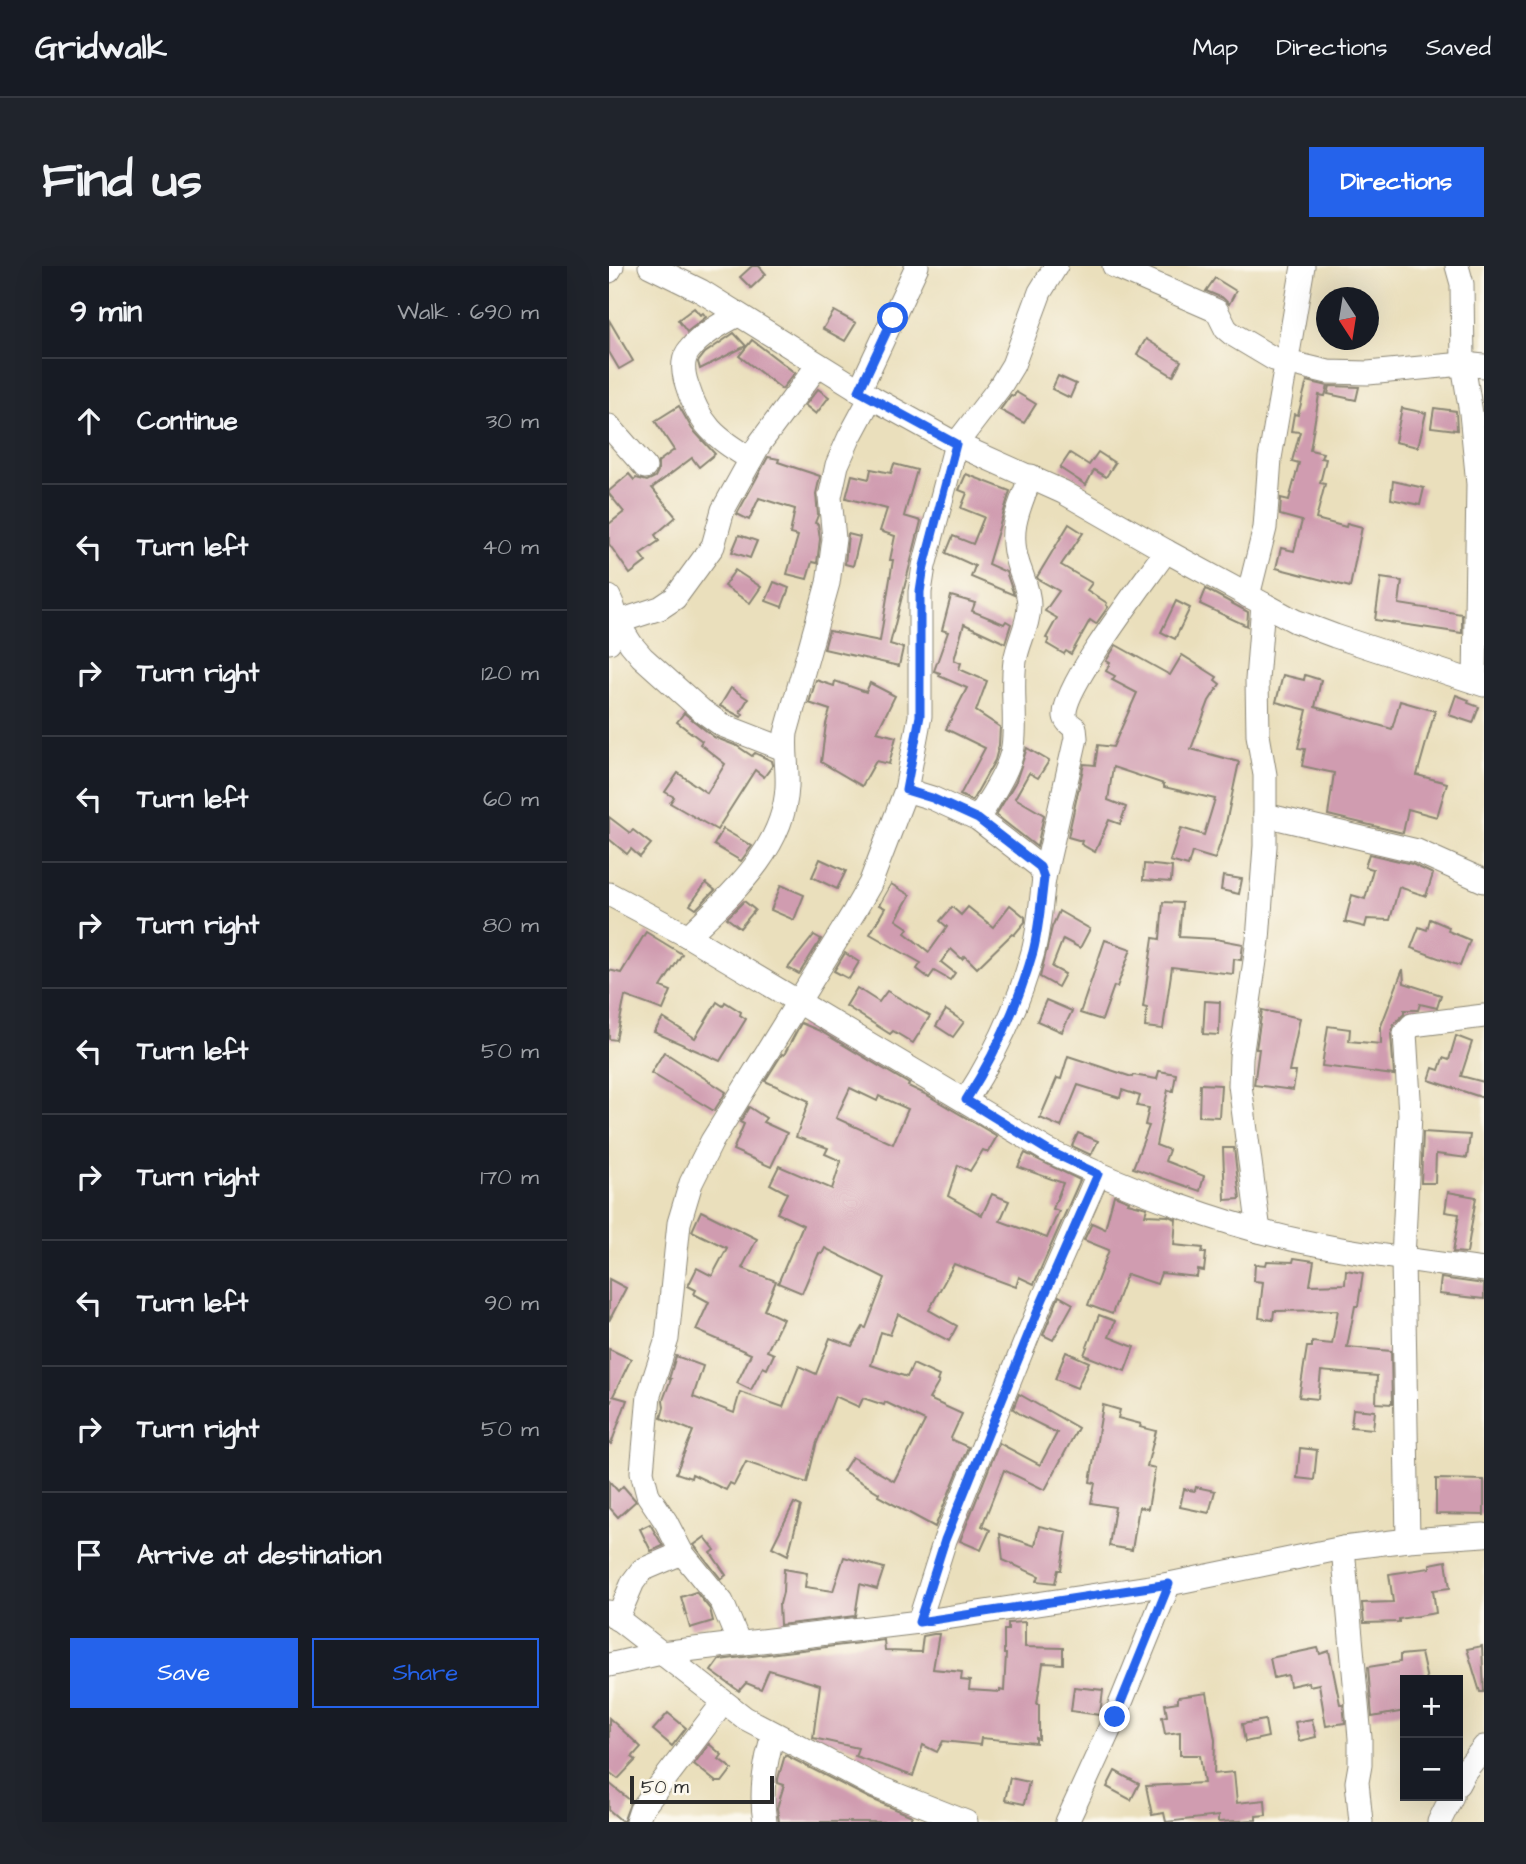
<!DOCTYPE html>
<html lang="en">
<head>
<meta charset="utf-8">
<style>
	body { margin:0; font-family:"Architects Daughter",sans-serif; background:#20242c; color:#f1f3f6 }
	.controls { position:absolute; right:21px; bottom:21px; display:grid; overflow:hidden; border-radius:0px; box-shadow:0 7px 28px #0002 }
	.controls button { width:63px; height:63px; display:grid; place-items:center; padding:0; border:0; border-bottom:2px solid #363941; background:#171b24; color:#f1f3f6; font:35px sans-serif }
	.compass { position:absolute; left:707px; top:21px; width:63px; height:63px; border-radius:50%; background:#171b24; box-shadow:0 7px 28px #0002; rotate:168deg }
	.scale { position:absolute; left:21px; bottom:18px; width:144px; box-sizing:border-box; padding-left:7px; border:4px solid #2b2b2b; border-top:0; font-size:19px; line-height:24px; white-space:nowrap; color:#2b2b2b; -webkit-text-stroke:5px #fbf7ec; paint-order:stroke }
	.stop { position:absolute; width:21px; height:21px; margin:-16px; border:5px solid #2563eb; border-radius:50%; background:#fff }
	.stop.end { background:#2563eb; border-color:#fff; box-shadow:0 2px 7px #0008 }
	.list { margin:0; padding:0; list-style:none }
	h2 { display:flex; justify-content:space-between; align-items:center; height:91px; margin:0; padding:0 28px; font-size:30px }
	h2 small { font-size:23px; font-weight:400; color:#9ea1a6 }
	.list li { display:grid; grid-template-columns:46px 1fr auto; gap:21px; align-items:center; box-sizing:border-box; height:126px; padding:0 28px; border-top:2px solid #363941 }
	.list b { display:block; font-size:26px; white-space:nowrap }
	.list em { font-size:23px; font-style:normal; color:#9ea1a6 }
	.actions { display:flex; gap:14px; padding:21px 28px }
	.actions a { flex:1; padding:16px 0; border:2px solid #2563eb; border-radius:0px; text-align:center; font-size:24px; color:#2563eb }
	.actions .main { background:#2563eb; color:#fff }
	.icon { flex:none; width:38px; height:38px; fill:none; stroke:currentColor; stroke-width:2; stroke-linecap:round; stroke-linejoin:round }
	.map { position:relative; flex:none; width:875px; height:1556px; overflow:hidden; border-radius:0px }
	header { display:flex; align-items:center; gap:42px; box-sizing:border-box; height:98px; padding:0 35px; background:#171b24; border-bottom:2px solid #363941 }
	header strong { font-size:33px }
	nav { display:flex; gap:38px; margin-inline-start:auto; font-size:24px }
	.intro { display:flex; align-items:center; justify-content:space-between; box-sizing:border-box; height:168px; padding:0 42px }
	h1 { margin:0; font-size:49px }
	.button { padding:18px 32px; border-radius:0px; background:#2563eb; color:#fff; font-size:24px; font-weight:700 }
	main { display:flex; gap:42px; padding:0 42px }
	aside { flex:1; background:#171b24; border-radius:0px; box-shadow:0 7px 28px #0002 }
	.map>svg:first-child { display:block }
	.building { fill:#d09cb0; fill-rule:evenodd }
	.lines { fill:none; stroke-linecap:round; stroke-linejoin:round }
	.street-casing { stroke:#8a8574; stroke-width:25 }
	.street { stroke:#fff; stroke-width:23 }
	.route { stroke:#2563eb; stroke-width:9 }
</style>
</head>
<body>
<header>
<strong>Gridwalk</strong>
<nav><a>Map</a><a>Directions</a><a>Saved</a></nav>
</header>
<div class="intro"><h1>Find us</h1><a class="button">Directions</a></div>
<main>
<aside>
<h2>9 min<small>Walk · 690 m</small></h2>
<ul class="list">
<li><svg class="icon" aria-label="ahead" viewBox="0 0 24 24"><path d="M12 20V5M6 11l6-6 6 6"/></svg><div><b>Continue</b></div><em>30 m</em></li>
<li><svg class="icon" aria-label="left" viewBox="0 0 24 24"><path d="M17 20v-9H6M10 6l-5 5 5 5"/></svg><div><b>Turn left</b></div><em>40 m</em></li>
<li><svg class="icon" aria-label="right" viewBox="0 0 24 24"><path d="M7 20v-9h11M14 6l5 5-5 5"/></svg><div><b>Turn right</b></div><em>120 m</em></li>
<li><svg class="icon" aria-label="left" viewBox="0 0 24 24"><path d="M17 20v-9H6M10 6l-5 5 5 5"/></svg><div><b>Turn left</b></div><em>60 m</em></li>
<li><svg class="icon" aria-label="right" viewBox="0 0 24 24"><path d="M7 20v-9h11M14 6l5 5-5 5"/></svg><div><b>Turn right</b></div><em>80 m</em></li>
<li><svg class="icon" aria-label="left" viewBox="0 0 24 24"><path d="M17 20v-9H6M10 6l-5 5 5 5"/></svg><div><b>Turn left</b></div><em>50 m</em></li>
<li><svg class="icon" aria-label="right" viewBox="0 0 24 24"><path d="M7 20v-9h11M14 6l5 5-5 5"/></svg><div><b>Turn right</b></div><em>170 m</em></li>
<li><svg class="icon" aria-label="left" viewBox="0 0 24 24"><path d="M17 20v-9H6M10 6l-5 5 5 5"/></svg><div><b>Turn left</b></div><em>90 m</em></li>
<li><svg class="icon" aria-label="right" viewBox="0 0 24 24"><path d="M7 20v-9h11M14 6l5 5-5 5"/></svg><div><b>Turn right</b></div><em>50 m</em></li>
<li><svg class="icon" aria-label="arrive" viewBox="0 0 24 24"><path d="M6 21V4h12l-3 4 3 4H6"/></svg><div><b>Arrive at destination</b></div></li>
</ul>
<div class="actions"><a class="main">Save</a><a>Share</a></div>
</aside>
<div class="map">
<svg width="875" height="1556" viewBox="0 0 875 1556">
	<rect width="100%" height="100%" fill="#fbf7ec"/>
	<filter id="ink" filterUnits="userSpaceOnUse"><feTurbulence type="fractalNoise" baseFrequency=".0143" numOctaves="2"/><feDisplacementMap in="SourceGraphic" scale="14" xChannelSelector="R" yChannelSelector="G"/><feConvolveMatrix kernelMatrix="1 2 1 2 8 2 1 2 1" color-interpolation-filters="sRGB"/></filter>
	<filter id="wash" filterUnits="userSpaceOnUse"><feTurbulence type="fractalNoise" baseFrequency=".00686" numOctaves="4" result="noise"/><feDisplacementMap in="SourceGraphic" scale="28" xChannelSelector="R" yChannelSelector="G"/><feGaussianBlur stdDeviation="1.57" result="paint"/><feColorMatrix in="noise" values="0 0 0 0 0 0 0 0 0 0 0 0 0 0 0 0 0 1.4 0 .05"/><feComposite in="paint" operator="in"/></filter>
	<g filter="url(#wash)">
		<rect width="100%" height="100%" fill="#eadfbc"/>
		<g id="blocks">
			<!-- building -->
			<g class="building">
				<polygon points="143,0 150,0 157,8 142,22 131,11"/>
				<polygon points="606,12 627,25 620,38 614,32 597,25"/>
				<polygon points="85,42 91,49 94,47 97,51 78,66 69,54"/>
				<polygon points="225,45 247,57 236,75 214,63"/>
				<polygon points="0,54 24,95 10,103 0,86"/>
				<polygon points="125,67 137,80 91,103 89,96 96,87"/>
				<polygon points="537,73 572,95 564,110 528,88"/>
				<polygon points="143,74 186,107 173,123 130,90"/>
				<polygon points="449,110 467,118 461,132 443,123"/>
				<polygon points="698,115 719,120 716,130 710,129 701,184 714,187 712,192 717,193 711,217 716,218 707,253 737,261 738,257 753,261 741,321 667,302 672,282 685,285 693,255 671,249 672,232 680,234 690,197 683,195 691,166 682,165 685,148 689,149"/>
				<polygon points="721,120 750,121 747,134 719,128"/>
				<polygon points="209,123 220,131 207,148 196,139"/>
				<polygon points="407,126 427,138 415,157 391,144 402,129 405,130"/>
				<polygon points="70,140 83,163 106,188 90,201 83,192 43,222 67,251 46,269 50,275 31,288 37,296 21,308 0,278 0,258 15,246 0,228 0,225 20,208 25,214 27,212 38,215 46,211 49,205 49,196 65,184 46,155"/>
				<polygon points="793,142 817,147 809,181 786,176"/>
				<polygon points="825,142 847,145 848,164 822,161"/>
				<polygon points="489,186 506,197 497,211 485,204 477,219 451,202 461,187 480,199"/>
				<polygon points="159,191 170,193 169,196 211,210 207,228 209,249 206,257 209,258 211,273 208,297 203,296 198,313 178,308 189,270 181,268 186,243 150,232 140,254 128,248"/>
				<polygon points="285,198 308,204 295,250 312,255 281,378 294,382 290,400 215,383 220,365 271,375 284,294 281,294 286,270 271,265 278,243 237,232 243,209 260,213 262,203 282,207"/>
				<polygon points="357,208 401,225 379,298 397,306 405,329 362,311 366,300 337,287 344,270 364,278 375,251 352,242 358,227 350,224"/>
				<polygon points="784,215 815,222 811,239 782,233"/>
				<polygon points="460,258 474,267 452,299 483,317 478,324 498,337 497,339 499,341 487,358 481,354 462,388 457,385 455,388 438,378 440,373 437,372 448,352 436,345 450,325 429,313 428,311"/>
				<polygon points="239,268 251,271 244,300 236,298"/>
				<polygon points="130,269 148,275 141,292 123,286"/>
				<polygon points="126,304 152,321 141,337 115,320"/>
				<polygon points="772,312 793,315 790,338 853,348 853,367 766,354"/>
				<polygon points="165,316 180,322 173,341 157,335"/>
				<polygon points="597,323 639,346 638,360 591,338"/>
				<polygon points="342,330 366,337 363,345 395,358 397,355 402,358 396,377 355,358 345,394 352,397 350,403 378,415 367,445 391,461 390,479 386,494 363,535 351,529 376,482 337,463 358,422 330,410 331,407 325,405 339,366 333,364"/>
				<polygon points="567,335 581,342 566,373 552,366"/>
				<polygon points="507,379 561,409 573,389 608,411 606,414 611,418 600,435 582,483 630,496 616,562 606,593 583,586 579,600 561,595 572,562 595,569 606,533 555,521 555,518 504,501 499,534 517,541 511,558 500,554 486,586 472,578 473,575 459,571 475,498 486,499 489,479 504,481 528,427 503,414 506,410 497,405 501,397 497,395"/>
				<polygon points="674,409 695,414 696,409 712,414 706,441 783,463 791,435 826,445 808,509 838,517 828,551 799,543 794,567 719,549 725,507 693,500 696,483 689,482 698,444 667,436"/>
				<polygon points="207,414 225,420 226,415 257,426 261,417 286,430 268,466 287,471 280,498 267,495 253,520 212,496 217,458 221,444 200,437"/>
				<polygon points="122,422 139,433 131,446 134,448 132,451 111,440"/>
				<polygon points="847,429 860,434 859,437 870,441 864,457 840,449"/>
				<polygon points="75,447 105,471 128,480 143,490 146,487 163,495 164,499 155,511 146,504 108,564 61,537 65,531 56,526 69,507 98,527 116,498 91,478 93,475 68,456"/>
				<polygon points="418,482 440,495 429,512 420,507 406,532 435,549 428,581 387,549 407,515"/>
				<polygon points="0,551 21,567 24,564 42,578 31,591 22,583 18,588 0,573"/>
				<polygon points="114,563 143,580 132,595 105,579"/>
				<polygon points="760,588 803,598 824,608 817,630 790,621 781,654 758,653 756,661 736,656 743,629 756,633 764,603 756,601"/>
				<polygon points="211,593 237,605 228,623 203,611"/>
				<polygon points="535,598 563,601 562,616 534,614"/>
				<polygon points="614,610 633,613 630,628 612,624"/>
				<polygon points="97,617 106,624 87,643 81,639"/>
				<polygon points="282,618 301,629 287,654 299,662 296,667 320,686 338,661 331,655 343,641 352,649 359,641 384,661 401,639 416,651 416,656 405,669 403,668 368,702 356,690 353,693 342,683 332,696 346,707 341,714 325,705 320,712 308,703 312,697 261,668 276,642 270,639"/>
				<polygon points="172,619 195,629 185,654 162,644"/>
				<polygon points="135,635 146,644 131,662 118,652"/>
				<polygon points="554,636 573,637 570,671 607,673 634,678 632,694 625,693 624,708 563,701 554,763 536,761 538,742 534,741 544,672 551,673"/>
				<polygon points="450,645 481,663 471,682 454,673 443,701 456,708 449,721 431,711 443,661"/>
				<polygon points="821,653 840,661 839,665 861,674 851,700 802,682 810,661 818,664"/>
				<polygon points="37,666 73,688 52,721 62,725 54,744 16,730 7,774 0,773 0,704 12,707"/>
				<polygon points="205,669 212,673 190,708 179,702"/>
				<polygon points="496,674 522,683 508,721 505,720 493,754 471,747"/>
				<polygon points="236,687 250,696 240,713 225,705"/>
				<polygon points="794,703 795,717 832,729 828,742 811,738 809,744 795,744 795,748 785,758 782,768 785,809 713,800 719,760 741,763 740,775 772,778 772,760"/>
				<polygon points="248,722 270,736 278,725 321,750 304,777 284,765 281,768 237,740"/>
				<polygon points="437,734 463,745 453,766 428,755"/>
				<polygon points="596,735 611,736 610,769 594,768"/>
				<polygon points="108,736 114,740 116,736 132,746 131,749 137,753 111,795 45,766 54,752 86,772"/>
				<polygon points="337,744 355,756 344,771 327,760"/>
				<polygon points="653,744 691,752 680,806 687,806 684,824 645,819 650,783 647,783"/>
				<path d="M192,757L211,765L300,818L299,820L318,829L388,870L379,886L374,884L361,905L349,899L339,930L373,949L383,928L400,935L391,955L438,972L450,945L444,943L454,917L409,901L416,887L471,914L425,1018L410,1011L407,1021L345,998L320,1044L348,1060L340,1075L289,1048L281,1069L272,1066L262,1099L298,1111L304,1098L330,1110L328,1115L330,1116L320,1133L353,1148L342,1172L343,1174L359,1181L326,1261L269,1230L270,1227L234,1205L243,1191L285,1215L316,1155L276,1136L275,1139L254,1132L250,1141L226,1130L207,1179L198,1217L137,1196L125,1219L121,1217L117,1224L83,1208L82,1212L67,1207L84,1165L52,1152L55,1141L54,1134L62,1113H60L67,1090L94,1100L84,1131L125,1147L131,1126L174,1141L190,1100L207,1108L221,1072L243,1080L254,1061L257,1062L276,1012L216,982L213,988L210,987L193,1027L169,1017L194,959L168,947L178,927L161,918L170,900L223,923L232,895L216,888L219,882L187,871L200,835L156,815L173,788L175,789ZM241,822L268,835L270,830L299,843L284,878L227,852Z"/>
				<polygon points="847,770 863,776 852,810 875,816 875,832 820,814 824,802 830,804 834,792 840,794"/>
				<polygon points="55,786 117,826 105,845 42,807"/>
				<polygon points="459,790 523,811 524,809 548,813 550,805 567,808 564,825 559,824 547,879 560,884 556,895 595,910 591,925 524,902 540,860 536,859 540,842 528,840 531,830 513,824 511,832 469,819 452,861 431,852 448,812 452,813"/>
				<polygon points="591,818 612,819 610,851 590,850"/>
				<polygon points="140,841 157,852 154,856 178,867 162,901 124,884 135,858 131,856"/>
				<polygon points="814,866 861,869 858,892 827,888 826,917 812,917"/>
				<polygon points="469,867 489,875 482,889 463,880"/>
				<polygon points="614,882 625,882 631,933 616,934"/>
				<polygon points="839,926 867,931 858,987 844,986 850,948 836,946"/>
				<polygon points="505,929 520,935 519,937 538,942 536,949 559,950 567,953 565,979 594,982 593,987 597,987 595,1005 589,1004 588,1011 552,1007 548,1018 518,1008 503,1048 479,1039 500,984 475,974 483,957 496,963"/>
				<polygon points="92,945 148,973 133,1002 167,1015 155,1044 174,1053 158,1085 165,1088 158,1103 154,1101 142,1124 128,1117 142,1088 87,1064 100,1036 85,1028 87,1024 79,1020 88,1002 103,1010 118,982 83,965"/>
				<polygon points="685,992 705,995 701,1019 736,1018 737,1004 754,1007 749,1040 746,1040 738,1081 782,1085 783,1138 767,1137 768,1110 712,1105 709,1133 690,1131 698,1081 703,1081 703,1076 723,1078 729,1044 665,1045 664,1054 650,1052 654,1016 645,1015 646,998 657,999 658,995 684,996"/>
				<polygon points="832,1012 875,1018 875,1033 830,1028"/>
				<polygon points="0,1013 17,1022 0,1055"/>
				<polygon points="450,1030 464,1038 444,1074 434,1069"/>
				<polygon points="490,1049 506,1055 500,1071 525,1081 516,1105 475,1089"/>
				<polygon points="0,1083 22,1093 4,1130 18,1134 2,1178 0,1178 0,1141 3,1133 0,1139"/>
				<polygon points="457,1086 480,1096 468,1122 446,1113"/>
				<polygon points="410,1128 469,1162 436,1224 395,1204 373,1260 381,1264 372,1284 351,1275 390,1177 431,1199 448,1167 414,1150 404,1143"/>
				<polygon points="494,1139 511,1144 509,1152 532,1158 531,1161 547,1165 538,1200 546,1202 539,1243 530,1241 523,1284 500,1280 506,1241 482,1237 486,1217 481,1216"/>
				<polygon points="744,1143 766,1145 764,1163 742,1161"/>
				<polygon points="691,1182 708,1184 705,1214 688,1212"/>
				<polygon points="827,1213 875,1214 875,1249 827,1248"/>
				<polygon points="0,1215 9,1225 14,1220 27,1235 9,1251 0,1241"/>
				<polygon points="587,1221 606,1225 600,1247 571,1241 575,1223 586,1225"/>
				<polygon points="185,1237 192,1240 179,1289 163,1281"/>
				<polygon points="41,1258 54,1280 42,1285 31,1263"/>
				<polygon points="430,1260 458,1266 452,1304 449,1304 446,1317 428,1315 430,1310 394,1294 391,1268 426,1280"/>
				<polygon points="96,1271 106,1284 102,1287 117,1309 112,1313 85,1279"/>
				<polygon points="235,1291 275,1302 268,1323 251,1318 246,1350 171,1359 170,1338 171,1338 174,1326 175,1303 198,1307 196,1321 224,1325"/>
				<polygon points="837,1295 841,1322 824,1324 827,1347 790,1353 790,1356 755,1357 753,1337 784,1336 780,1308 821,1302 821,1298"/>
				<polygon points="87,1326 101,1343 104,1355 81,1362 72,1331"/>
				<polygon points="416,1356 416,1381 454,1382 454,1398 434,1397 428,1438 430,1438 430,1473 427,1472 427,1477 372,1472 371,1479 334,1475 328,1486 314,1479 304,1510 246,1490 249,1482 204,1472 211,1419 160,1404 152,1423 137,1417 130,1425 102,1405 110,1394 275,1374 276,1385 312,1386 314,1370 325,1368 330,1368 324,1403 353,1406 352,1414 361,1415 360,1424 391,1426 391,1424 395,1425 397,1388 395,1388 395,1364 399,1364 399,1357"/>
				<polygon points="873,1380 875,1426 871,1426 858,1383"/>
				<polygon points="709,1382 711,1388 720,1385 731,1438 734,1438 736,1457 717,1460 710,1418 700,1420 699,1416 681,1420 679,1409 665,1412 661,1392"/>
				<polygon points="812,1387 818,1414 796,1414 796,1445 763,1451 759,1401 791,1396 791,1389"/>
				<polygon points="465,1421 494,1424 491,1449 462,1445"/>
				<polygon points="598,1427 606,1474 605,1508 625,1506 628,1537 656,1534 657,1549 647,1550 647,1554 609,1556 609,1550 557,1556 555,1547 543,1549 537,1520 595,1517 591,1489 571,1489 571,1466 556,1468 553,1451 558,1450 556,1438 569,1436 569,1431"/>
				<polygon points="59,1447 77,1462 63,1480 44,1464"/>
				<polygon points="0,1452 32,1481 23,1491 27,1494 9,1513 0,1506"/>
				<polygon points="703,1453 707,1471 690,1475 686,1456"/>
				<polygon points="656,1454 659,1471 636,1476 633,1458"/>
				<polygon points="100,1478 113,1489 110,1493 123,1503 113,1516 107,1516 85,1498"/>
				<polygon points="176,1489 260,1532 303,1550 300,1556 170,1556 168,1542 175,1519 169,1517 169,1513"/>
				<polygon points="506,1505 530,1518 522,1534 498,1521"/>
				<polygon points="401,1512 420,1516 415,1538 396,1534"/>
				<polygon points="0,1517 22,1535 14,1556 0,1544"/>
			</g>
		</g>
	</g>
	<g filter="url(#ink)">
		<use href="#blocks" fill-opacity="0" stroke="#8a8574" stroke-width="2"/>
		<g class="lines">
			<!-- street casing -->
			<g class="street-casing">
				<g id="street">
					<polyline points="41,0 92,25 262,131 347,178 454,226 557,285 686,355 726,370 875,419"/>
					<polyline points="505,0 608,45 617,63 623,68 665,93 719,106 759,107 854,98 875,100"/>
					<polyline points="848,0 853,18 854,98 862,147 869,218 866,416"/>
					<polyline points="0,5 3,0"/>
					<path d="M129,49C113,57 93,68 81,83C72,93 74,107 78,119C90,158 107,173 142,193"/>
					<polyline points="250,125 308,0"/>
					<polyline points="0,160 36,201"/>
					<polyline points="639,330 656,262 661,192 694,0"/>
					<path d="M0,331C8,347 10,361 0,376"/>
					<polyline points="175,483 113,459 92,444 33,391 22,378 8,356 51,342 66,332 104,280 114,244 151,177 209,99"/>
					<path d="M297,524L323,532L369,553L431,601L435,612C432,636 430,663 424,686C410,738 386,789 357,834"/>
					<polyline points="656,549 808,585 875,615"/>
					<path d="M369,553C381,531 400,506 404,481C408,453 402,424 406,395C409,376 420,359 420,339C420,324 413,311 409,298C398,263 410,242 422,210"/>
					<path d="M435,612L467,472L466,462C462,459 457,456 456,450C453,421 537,314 557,285"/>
					<path d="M0,628L79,670L438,884C525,925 616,961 711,979C765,990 820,996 875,1004"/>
					<path d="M79,670C121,629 175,584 178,521C179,502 175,485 177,467L219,317L225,273L221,231L228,199L240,172L262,131"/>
					<polyline points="650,965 631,819 632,791 649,674 656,580 656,509 649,469 648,414 654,338"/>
					<polyline points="799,1274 794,993 801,848 796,767 803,759 875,750"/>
					<polyline points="734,1282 751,1472 751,1499 748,1516 752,1556"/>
					<polyline points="0,1346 136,1452 266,1520 357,1556"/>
					<polyline points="8,1353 24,1316 33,1304 73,1287"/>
					<polyline points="310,1356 336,1274 430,1042 489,908"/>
					<polyline points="130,1377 113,1336 73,1287 57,1256 39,1229 33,1206 40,1129 58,1073 70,957 82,917 103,875 245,646 261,618 297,524 311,450 311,326 315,300 347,178 390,122 404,99 431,26 447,0"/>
					<polyline points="0,1399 52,1387 310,1356 560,1318 734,1282 799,1274 875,1269"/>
					<polyline points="849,1518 856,1505 875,1481"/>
					<polyline points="28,1556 32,1544 114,1437"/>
					<path d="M156,1556C151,1525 156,1498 164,1468"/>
					<polyline points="458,1556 506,1451 560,1318"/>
					<polyline points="830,1556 843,1530"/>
				</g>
			</g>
			<!-- street -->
			<use href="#street" class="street"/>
		</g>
	</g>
	<g class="lines" filter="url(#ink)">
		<!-- route -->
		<path class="route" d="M284,52L250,125L347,178L315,300L311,326V450L297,524L323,532L369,553L431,601L435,612C432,636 430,662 424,686C409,738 386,789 357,834L438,884L489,908L430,1042L336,1274L310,1356L560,1318L506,1451"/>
	</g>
</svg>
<div class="controls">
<button>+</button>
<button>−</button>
</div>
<svg class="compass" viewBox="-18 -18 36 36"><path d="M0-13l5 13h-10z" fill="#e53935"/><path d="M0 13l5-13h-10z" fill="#9ea1a6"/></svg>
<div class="scale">50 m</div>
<div class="stop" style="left:284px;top:52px"></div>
<div class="stop end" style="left:506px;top:1451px"></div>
</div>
</main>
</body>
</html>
